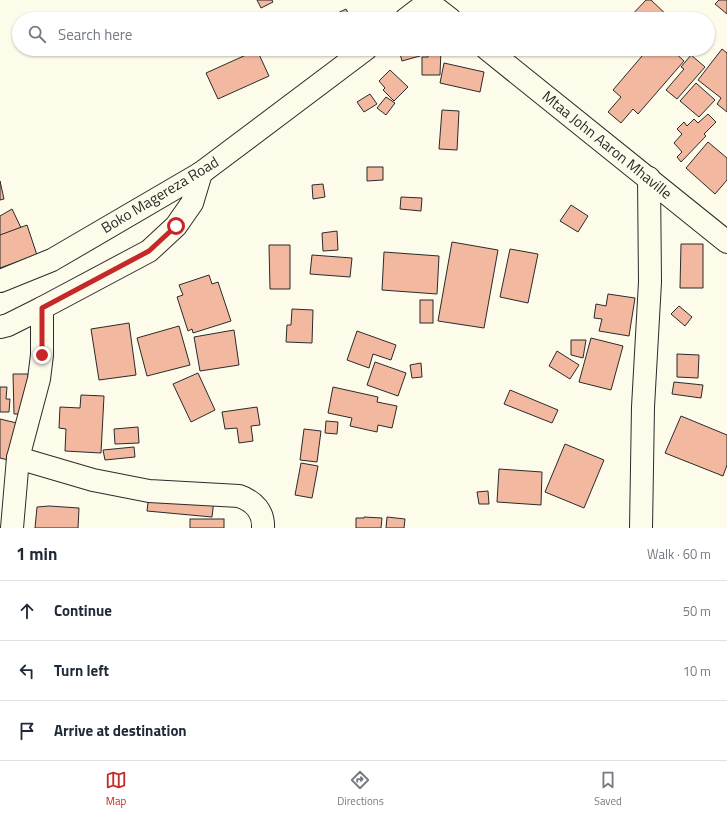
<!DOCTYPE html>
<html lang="en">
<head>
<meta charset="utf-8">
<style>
	body { margin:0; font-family:"Titillium Web",sans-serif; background:#f2f2f3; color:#1f2937 }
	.stop { position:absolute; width:12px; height:12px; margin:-9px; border:3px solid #c62828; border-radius:50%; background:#fff }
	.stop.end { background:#c62828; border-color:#fff; box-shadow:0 1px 4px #0008 }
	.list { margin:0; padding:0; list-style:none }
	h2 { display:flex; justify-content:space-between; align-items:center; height:52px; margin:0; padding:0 16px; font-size:17px }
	h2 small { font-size:13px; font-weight:400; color:#747a83 }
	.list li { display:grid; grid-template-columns:26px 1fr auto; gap:12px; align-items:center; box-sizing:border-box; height:60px; padding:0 16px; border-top:1px solid #e0e1e3 }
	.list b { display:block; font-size:15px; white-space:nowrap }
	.list em { font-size:13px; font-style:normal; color:#747a83 }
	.icon { flex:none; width:22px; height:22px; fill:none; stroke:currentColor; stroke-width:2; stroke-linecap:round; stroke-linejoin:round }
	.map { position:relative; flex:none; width:727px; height:528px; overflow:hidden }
	.search { position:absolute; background:#fff; box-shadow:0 1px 3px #0004; left:12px; right:12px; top:12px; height:44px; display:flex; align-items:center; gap:10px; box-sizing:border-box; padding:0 14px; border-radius:22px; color:#747a83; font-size:15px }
	.sheet { height:232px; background:#fff }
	nav { display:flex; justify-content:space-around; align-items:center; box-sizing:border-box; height:56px; border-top:1px solid #e0e1e3; background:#fff; font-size:11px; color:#747a83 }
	nav a { display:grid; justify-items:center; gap:2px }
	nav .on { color:#c62828 }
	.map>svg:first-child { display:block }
	.building { fill:#f2b8a0; stroke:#2b2b2b }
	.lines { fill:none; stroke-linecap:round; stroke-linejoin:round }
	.minor-casing { stroke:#2b2b2b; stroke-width:24 }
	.minor { stroke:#fdfbea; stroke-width:22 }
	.route { stroke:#c62828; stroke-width:5 }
	.labels { text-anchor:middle; stroke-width:3; stroke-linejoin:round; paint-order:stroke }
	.street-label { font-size:15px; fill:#2b2b2b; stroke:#fdfbea }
</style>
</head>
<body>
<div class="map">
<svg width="727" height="528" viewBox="0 0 727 528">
	<rect width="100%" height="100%" fill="#fdfbea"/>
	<!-- building -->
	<g class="building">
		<polygon points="257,0 272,0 273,2 261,8"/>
		<polygon points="646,0 651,0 671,19 628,19"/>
		<polygon points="719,0 727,0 727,14 715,4"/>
		<polygon points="346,9 351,19 325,19"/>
		<polygon points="403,49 425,49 427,54 402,61 399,50"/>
		<polygon points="428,49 441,49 440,75 422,75 422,57 428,57"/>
		<polygon points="648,49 671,49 684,61 638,114 633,109 621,123 608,112 621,97 613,90"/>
		<polygon points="722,49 727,53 727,112 717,104 721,98 698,80"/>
		<polygon points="257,50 269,76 218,99 206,73"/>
		<polygon points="691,55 705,67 677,99 666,90 684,69 681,67"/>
		<polygon points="444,63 484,72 480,92 440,83"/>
		<polygon points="390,70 408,87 394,101 383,90 385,88 379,81"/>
		<polygon points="696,83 715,100 699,117 680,101"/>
		<polygon points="370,94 377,104 364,112 357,102"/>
		<polygon points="386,97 395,103 386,115 377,108"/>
		<polygon points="442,110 459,111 457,150 439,149"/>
		<polygon points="708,114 716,122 704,134 706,136 681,162 677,157 682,152 674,143 682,134 677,129 684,122 687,126 694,119 698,123"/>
		<polygon points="708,142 727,158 727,180 715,194 686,168"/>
		<polygon points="367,167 383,167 383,180 367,181"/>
		<polygon points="0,181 4,199 0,200"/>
		<polygon points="323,184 325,197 313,199 312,185"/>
		<polygon points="401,197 422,198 421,211 400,209"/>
		<polygon points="571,205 588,216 578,232 560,221"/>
		<polygon points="12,209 25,236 0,249 0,216"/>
		<polygon points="27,225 37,255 0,268 0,235"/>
		<polygon points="337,231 338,250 323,251 322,233"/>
		<polygon points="452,242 498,250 484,328 438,321"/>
		<polygon points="681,244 703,244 703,288 680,288"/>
		<polygon points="269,245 290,245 290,289 270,289"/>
		<polygon points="510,249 538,254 528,303 500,297"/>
		<polygon points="384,252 439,256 437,294 382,290"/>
		<polygon points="312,255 352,258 350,277 310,274"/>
		<polygon points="209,275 212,284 218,282 231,321 193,333 192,329 188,331 177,297 183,295 179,285"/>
		<polygon points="608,294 635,298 629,336 599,331 602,319 594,318 596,304 606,306"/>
		<rect x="420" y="300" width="13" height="23"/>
		<polygon points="679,306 692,317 685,326 671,314"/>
		<polygon points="292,309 313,310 312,343 286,342 287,325 291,325"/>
		<polygon points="129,323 136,375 99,380 91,329"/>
		<polygon points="179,326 190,365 147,376 137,338"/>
		<polygon points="234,330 239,365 200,371 194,337"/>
		<polygon points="357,331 396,345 391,360 373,354 369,368 347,360"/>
		<polygon points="591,338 623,346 611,390 579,382"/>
		<polygon points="571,340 586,340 583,358 571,355"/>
		<polygon points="557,351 579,365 570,379 549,366"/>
		<polygon points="677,354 699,355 698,378 677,377"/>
		<polygon points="375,362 406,373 398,396 367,385"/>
		<polygon points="421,363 422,377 412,378 410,365"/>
		<polygon points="198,373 215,410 191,422 173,384"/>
		<polygon points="13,374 28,374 29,414 14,414"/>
		<polygon points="674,382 703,385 701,398 672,394"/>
		<polygon points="0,387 7,387 6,399 10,399 9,412 0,412"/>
		<polygon points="333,387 378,397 377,402 397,406 392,428 378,425 377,432 350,426 352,418 328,413"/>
		<polygon points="510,390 558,410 552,423 504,404"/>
		<polygon points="81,395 104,396 101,453 65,451 66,429 59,428 60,407 80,408"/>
		<polygon points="257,407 260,425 251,426 253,441 239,443 237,428 225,429 222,412"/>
		<polygon points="681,416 727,435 727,465 723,476 665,453"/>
		<polygon points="0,419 21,424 12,461 0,458"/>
		<polygon points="326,421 338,422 337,434 325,433"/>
		<polygon points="138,427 139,443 115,444 114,429"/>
		<polygon points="304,429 321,431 317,462 300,460"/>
		<polygon points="565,444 604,460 584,508 545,492"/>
		<polygon points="134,447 135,457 105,460 103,450"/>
		<polygon points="301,463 318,466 312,498 295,495"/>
		<polygon points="499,469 542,472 541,505 497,502"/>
		<polygon points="488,491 489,504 479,504 477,492"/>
		<polygon points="149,494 214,500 212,517 147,511"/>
		<polygon points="49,506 79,508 78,528 35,528 37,507"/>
		<polygon points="364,517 382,518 381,528 356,528 356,518 364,518"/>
		<polygon points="387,517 405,519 404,528 386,528"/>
		<rect x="190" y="519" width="34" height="9"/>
	</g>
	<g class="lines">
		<!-- minor casing -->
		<g class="minor-casing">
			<g id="minor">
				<polyline points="428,2 450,19"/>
				<polyline points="406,19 431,0"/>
				<polyline points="487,49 727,242"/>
				<polyline points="0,281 52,260 201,173 366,49"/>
				<polyline points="0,327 8,325 42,308 149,251 176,226 192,203 201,173"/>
				<path d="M18,458L93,480L149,491L239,496C254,501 264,512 263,528"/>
				<polyline points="12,528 18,458 39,379 42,355 42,308"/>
				<polyline points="641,528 643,407 650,282 649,178"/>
			</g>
		</g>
		<!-- minor -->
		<use href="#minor" class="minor"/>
	</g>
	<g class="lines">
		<!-- route -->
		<polyline class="route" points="42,355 42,308 149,251 176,226"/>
	</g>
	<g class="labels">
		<!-- street labels -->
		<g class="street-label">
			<text transform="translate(607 145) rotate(39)" y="5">Mtaa John Aaron Mhaville</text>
			<text transform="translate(160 195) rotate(-31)" y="5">Boko Magereza Road</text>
		</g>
	</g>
</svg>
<div class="stop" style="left:176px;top:226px"></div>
<div class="stop end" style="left:42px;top:355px"></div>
<div class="search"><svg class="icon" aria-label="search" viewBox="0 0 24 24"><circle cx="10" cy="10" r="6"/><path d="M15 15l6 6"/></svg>Search here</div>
</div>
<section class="sheet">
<h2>1 min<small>Walk · 60 m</small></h2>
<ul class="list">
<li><svg class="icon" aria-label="ahead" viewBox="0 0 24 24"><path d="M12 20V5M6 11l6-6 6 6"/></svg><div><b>Continue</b></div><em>50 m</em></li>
<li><svg class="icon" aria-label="left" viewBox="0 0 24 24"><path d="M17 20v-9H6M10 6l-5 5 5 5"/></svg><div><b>Turn left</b></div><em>10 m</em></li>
<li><svg class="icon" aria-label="arrive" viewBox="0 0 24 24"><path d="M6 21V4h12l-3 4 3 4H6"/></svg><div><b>Arrive at destination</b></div></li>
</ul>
</section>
<nav>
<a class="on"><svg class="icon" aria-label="map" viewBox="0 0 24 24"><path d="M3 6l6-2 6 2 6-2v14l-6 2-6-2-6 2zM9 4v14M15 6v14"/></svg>Map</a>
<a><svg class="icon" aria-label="directions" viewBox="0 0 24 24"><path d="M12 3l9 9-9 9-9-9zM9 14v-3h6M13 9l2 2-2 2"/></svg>Directions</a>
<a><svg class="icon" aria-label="saved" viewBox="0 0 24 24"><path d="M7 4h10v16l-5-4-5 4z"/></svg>Saved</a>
</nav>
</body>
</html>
